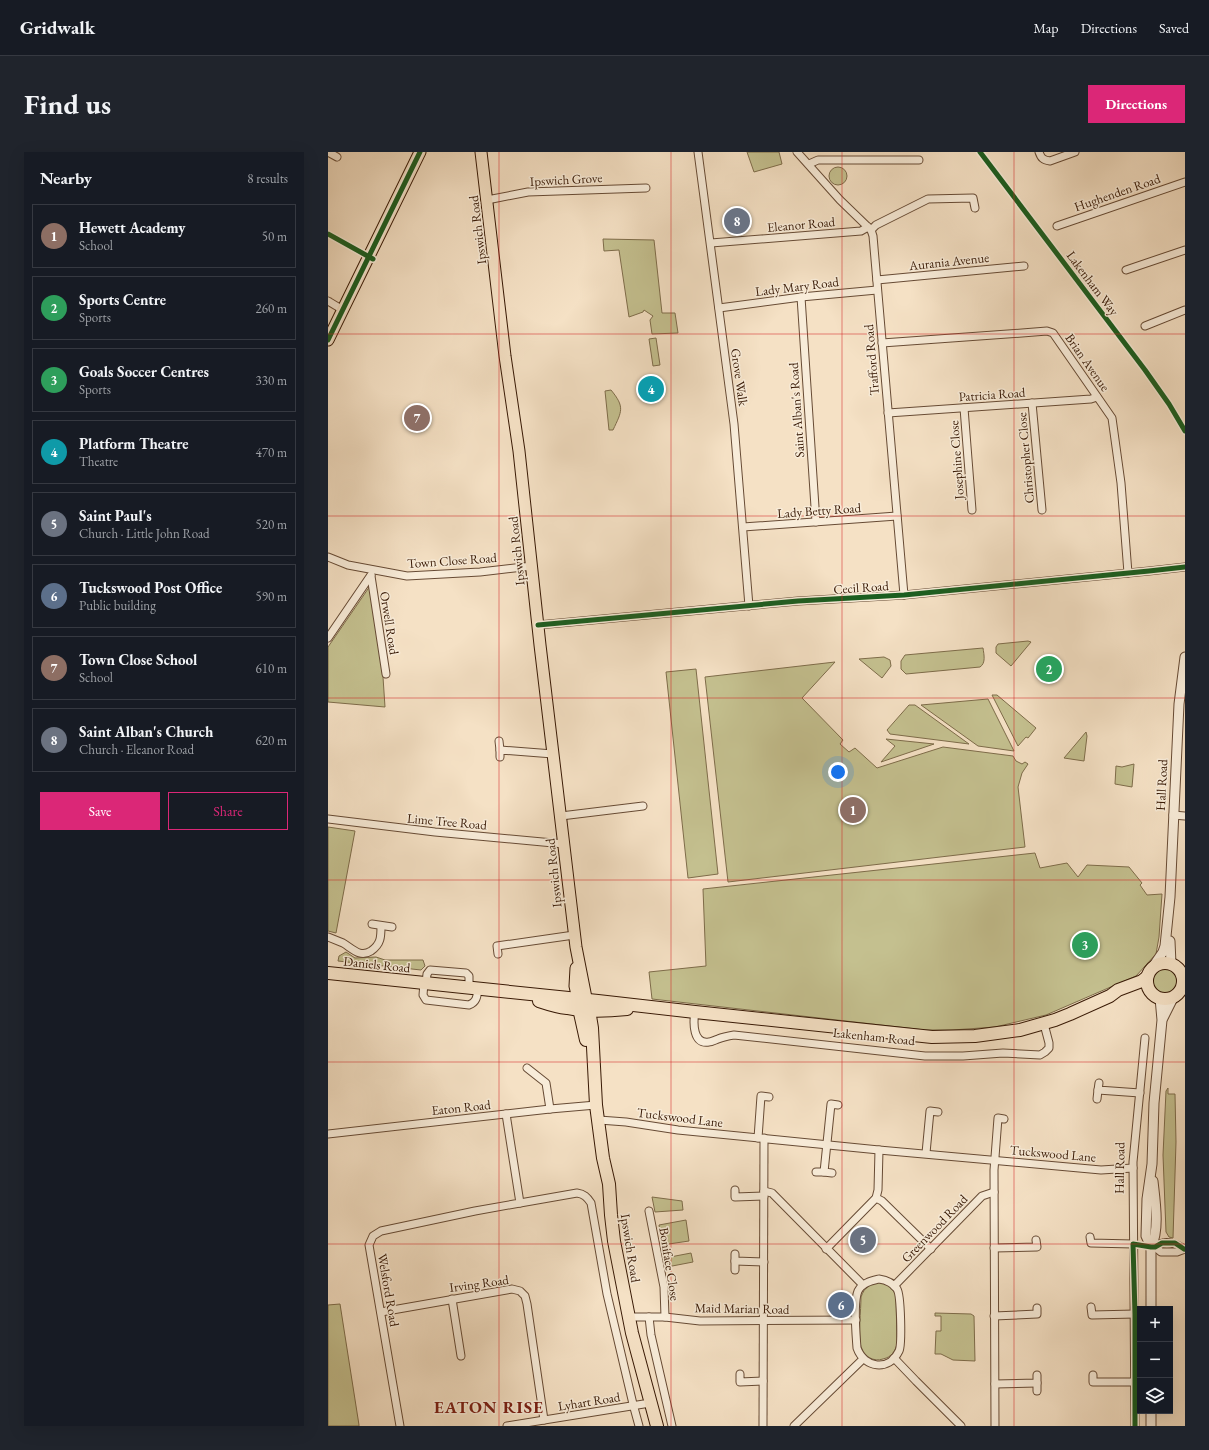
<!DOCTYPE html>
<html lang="en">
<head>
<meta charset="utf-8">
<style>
	body { margin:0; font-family:"EB Garamond",serif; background:#20242c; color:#f1f3f6 }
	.controls { position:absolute; right:12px; bottom:12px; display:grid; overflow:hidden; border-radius:0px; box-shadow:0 4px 16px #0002 }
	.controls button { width:36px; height:36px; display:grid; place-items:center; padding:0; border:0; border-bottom:1px solid #363941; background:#171b24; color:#f1f3f6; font:20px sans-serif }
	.you { position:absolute; left:510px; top:620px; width:14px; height:14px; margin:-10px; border:3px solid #fff; border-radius:50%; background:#1a73e8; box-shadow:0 0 0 6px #1a73e833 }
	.badge { display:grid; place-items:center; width:26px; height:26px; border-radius:50%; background:#db2777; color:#fff; font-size:13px; font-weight:700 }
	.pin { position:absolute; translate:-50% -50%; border:2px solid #fff; box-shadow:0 1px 4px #0006 }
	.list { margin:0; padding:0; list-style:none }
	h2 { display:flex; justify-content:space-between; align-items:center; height:52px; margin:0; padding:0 16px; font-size:17px }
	h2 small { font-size:13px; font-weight:400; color:#9ea1a6 }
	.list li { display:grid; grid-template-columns:26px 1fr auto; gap:12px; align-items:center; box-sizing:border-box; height:64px; margin:0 8px 8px; padding:0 8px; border:1px solid #363941; border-radius:0px }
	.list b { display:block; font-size:15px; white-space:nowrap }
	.list p { margin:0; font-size:13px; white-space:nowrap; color:#9ea1a6 }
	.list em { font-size:13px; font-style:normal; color:#9ea1a6 }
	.actions { display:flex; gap:8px; padding:12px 16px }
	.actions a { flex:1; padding:9px 0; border:1px solid #db2777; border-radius:0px; text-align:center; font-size:14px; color:#db2777 }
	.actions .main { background:#db2777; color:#fff }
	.icon { flex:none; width:22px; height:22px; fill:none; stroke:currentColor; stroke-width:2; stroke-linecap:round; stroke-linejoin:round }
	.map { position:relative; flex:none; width:857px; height:1274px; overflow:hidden; border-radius:0px }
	header { display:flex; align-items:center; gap:24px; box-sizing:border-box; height:56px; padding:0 20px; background:#171b24; border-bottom:1px solid #363941 }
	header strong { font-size:19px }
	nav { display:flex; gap:22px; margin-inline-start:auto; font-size:14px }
	.intro { display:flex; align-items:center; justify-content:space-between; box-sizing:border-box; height:96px; padding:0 24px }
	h1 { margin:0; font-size:28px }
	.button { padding:10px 18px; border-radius:0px; background:#db2777; color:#fff; font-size:14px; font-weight:700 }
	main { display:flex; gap:24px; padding:0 24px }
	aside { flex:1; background:#171b24; border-radius:0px; box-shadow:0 4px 16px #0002 }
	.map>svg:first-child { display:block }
	.green { fill:#c4c08f; stroke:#7e6c4a }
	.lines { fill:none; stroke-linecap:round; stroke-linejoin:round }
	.minor-casing { stroke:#674b35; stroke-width:9 }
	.tertiary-casing { stroke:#674b35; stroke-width:11 }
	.primary-casing { stroke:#381905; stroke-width:13 }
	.trunk-casing { stroke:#381905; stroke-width:14 }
	.minor { stroke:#f8ecd9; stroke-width:7 }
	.tertiary { stroke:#f8ecd9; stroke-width:9 }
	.primary { stroke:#f5e1c5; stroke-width:11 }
	.trunk { stroke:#f5e1c5; stroke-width:12 }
	.cycleway-casing { stroke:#f8ecd9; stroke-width:8 }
	.cycleway { stroke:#1b5e20; stroke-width:5 }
	.grid { fill:none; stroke:#d62828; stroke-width:1; stroke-opacity:0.55 }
	.labels { text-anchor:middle; stroke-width:3; stroke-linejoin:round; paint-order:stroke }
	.street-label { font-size:13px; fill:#381905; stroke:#f8ecd9 }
	.district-label { font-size:17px; font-weight:bold; letter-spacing:1px; fill:#7a1f14; stroke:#f8ecd9 }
</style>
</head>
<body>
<header>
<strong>Gridwalk</strong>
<nav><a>Map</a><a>Directions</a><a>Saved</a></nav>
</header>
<div class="intro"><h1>Find us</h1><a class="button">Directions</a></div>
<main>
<aside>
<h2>Nearby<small>8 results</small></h2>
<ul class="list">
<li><span class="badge" style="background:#8d6e63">1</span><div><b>Hewett Academy</b><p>School</p></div><em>50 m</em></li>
<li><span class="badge" style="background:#2e9e5b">2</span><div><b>Sports Centre</b><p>Sports</p></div><em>260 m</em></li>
<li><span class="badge" style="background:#2e9e5b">3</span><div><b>Goals Soccer Centres</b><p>Sports</p></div><em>330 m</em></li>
<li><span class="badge" style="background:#0f9aa8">4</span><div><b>Platform Theatre</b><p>Theatre</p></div><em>470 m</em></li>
<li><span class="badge" style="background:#6b7280">5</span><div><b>Saint Paul's</b><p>Church · Little John Road</p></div><em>520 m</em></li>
<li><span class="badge" style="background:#5c6f8a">6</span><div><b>Tuckswood Post Office</b><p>Public building</p></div><em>590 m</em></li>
<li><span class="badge" style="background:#8d6e63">7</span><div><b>Town Close School</b><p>School</p></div><em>610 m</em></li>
<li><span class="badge" style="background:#6b7280">8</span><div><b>Saint Alban's Church</b><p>Church · Eleanor Road</p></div><em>620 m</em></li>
</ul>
<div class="actions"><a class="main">Save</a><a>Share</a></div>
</aside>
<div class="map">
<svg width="857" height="1274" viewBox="0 0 857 1274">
	<rect width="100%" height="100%" fill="#f5e1c5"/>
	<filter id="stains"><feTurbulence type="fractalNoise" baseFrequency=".005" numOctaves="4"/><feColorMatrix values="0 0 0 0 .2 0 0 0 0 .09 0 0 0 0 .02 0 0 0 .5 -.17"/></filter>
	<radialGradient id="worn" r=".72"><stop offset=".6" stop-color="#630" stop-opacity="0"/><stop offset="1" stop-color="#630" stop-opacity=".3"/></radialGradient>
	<!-- green -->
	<g class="green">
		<polygon points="419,0 451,0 454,12 426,20"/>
		<circle cx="510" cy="24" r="9"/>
		<polygon points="275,87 326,88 334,161 347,161 350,181 324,182 322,168 325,164 316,158 315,160 301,165 291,98 276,99"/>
		<polygon points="328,186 332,213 325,214 321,187"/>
		<path d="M283,238C297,255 294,259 285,278H281L277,239Z"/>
		<polygon points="42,434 43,436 55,525 57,555 0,550 0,495"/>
		<polygon points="700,489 703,490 683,514 668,501 668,495 670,492"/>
		<path d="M655,496C656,503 658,511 652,515L578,522L573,517V509L577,503Z"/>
		<polygon points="556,505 562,508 563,514 554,526 531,507"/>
		<polygon points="507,510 474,546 515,588 512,592 521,600 527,596 549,616 615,595 685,604 688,609 694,612 697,610 700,612 694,621 690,635 697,695 400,730 377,525"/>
		<polygon points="368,517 390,722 360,726 338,520"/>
		<polygon points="664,543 669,543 708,576 700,586 698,585 690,594"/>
		<polygon points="660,547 686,599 650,594 593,553"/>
		<polygon points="581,553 587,553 641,592 562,582 559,578"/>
		<polygon points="758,580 759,584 756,609 736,606"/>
		<polygon points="558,587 606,592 553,610 567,594"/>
		<polygon points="806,612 804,635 787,632 788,614 794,615"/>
		<polygon points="0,675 27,679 8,781 0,779"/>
		<polygon points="707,701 712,716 739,711 750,725 759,713 801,715 814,731 812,733 819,743 834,742 831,785 828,802 808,824 718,863 667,875 624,878 597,878 324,847 321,820 378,814 375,737"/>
		<polygon points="18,800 27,806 48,805 57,808 95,808 97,814 93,818 10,809 11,804"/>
		<circle cx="837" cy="829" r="14"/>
		<polygon points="840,936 840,942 847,942 848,990 845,1086 841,1085 838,1080 835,1003 838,939"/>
		<polygon points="324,1045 354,1049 355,1058 327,1060"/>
		<polygon points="358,1068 361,1089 334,1093 331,1073"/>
		<polygon points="363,1101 365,1110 339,1115 337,1106"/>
		<path d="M553,1130L562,1134L568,1143L569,1192C567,1199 564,1205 555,1207C546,1210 536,1205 533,1195C530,1185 533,1157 533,1145C537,1134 542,1132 553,1130Z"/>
		<polygon points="12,1152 31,1273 31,1274 0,1274 0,1153"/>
		<polygon points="607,1161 643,1162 646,1164 647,1209 625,1208 613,1202 607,1202 608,1179 613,1179 613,1164 607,1164"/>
	</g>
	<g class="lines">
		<!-- minor casing -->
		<g class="minor-casing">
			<g id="minor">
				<polyline points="0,0 9,5"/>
				<polyline points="370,0 406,272 421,454"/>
				<polyline points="469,0 512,48 543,78 545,84 576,443"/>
				<path d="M711,0C713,6 715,8 722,9L747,0"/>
				<polyline points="481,12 490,8 591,8"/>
				<polyline points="159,48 200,40 318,36"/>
				<polyline points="729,74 857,30"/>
				<polyline points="543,78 548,73 600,47 645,46 647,56"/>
				<polyline points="383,91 533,79 540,75"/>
				<polyline points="798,118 857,98"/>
				<polyline points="549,128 696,114"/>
				<polyline points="473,145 488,370"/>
				<polyline points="0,149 15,158"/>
				<polyline points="391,156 473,145 549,138"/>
				<polyline points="817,174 857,158"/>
				<polyline points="554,191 694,181 719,179 725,181 784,266 793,331 800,421"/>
				<polyline points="704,251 714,358"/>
				<polyline points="636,256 644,358"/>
				<polyline points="560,261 763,247 769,245"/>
				<polyline points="415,375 569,364"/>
				<polyline points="0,405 20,413 79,424 152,420 204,414"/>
				<polyline points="43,424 58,522"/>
				<polyline points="210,473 470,449 576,443 821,419 857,415"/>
				<polyline points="0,486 43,423"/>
				<polyline points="171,589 172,598"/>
				<polyline points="172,605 172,598 225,602"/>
				<polyline points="845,663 857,664"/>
				<polyline points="233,664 315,654"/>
				<polyline points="0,667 107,680 236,692"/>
				<polyline points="44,772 64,775"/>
				<path d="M0,785C5,787 10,789 15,791C25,797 32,806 43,799C53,792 53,785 53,774"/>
				<polyline points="170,802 169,794 246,783"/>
				<path d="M96,831L95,843L98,848L141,853C149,850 149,844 150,837"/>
				<polyline points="98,831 99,822 102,818 138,821 141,824 141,836"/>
				<path d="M367,860C365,871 365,893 381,890C384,890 387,888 390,887C395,885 400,884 406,883L597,904H635L675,901L712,903L717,900L721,896V891L716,872"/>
				<polyline points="199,916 218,931 222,957"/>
				<polyline points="771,931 770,938 812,941"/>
				<polyline points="769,947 770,938"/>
				<polyline points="271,968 298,970 350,978 551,998 773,1018 805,1016"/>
				<polyline points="0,982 222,957 268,953"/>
				<polyline points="430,986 433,944 441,945"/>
				<polyline points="598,1001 602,959 610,960"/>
				<polyline points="488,1020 496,1020"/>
				<polyline points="504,1021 496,1020 503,952 510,953"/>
				<polyline points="407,1038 407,1045 436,1044"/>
				<polyline points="436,1039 444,1041 535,1133"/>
				<polyline points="548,1046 554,1049 603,1097"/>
				<path d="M192,1051L249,1041C256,1042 259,1045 263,1051L279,1142L305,1252L311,1274"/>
				<polyline points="321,1059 336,1135 337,1165"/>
				<polyline points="762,1085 763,1091 805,1092"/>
				<path d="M823,1095C827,1095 830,1091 835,1091C843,1089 850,1093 856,1097"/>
				<polyline points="827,1095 833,1100 849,1100 857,1097"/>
				<polyline points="666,1096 709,1095 708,1088"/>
				<polyline points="498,1097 548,1046 550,1038 551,998"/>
				<polyline points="407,1102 407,1109 436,1110"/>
				<polyline points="407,1109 407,1118"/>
				<path d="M551,1127C558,1128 565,1131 569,1137C573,1143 574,1193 571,1199C561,1220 536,1216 529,1196C528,1182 525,1151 530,1139C534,1131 543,1129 551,1127Z"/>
				<polyline points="566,1134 654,1044 666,1040"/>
				<polyline points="124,1147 133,1204"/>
				<polyline points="763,1155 764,1163 807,1162"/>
				<polyline points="53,1160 184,1137 192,1139 197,1144 199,1152 216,1268"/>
				<polyline points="666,1164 709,1162 709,1156"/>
				<polyline points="301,1165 337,1165 372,1169 528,1168"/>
				<polyline points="321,1165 323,1183 344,1274"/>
				<polyline points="566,1206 588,1229 633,1274"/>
				<polyline points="412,1222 412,1230 435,1229"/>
				<polyline points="765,1223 765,1230 807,1230"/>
				<polyline points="709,1231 709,1239"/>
				<polyline points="667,1232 709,1231 709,1223"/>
				<polyline points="72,1274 41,1093 45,1084 53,1079 147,1059 192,1051 178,962"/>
				<polyline points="179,1274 322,1251"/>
				<polyline points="435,1274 436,986"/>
				<polyline points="466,1274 535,1207"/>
				<polyline points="667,1274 666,1018 670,966 676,967"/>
				<polyline points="807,1274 805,1010 817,886"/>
			</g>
		</g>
		<!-- tertiary casing -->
		<g class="tertiary-casing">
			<g id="tertiary">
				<polyline points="842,789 843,812"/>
				<polyline points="824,816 835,800 837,794 842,745 851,552 857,505"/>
				<polyline points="835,866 846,844"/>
				<path d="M823,1095C832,1078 827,1048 825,1029"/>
				<polyline points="823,1157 823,1095 818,1084 819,1047 824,1012 826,951 834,868 832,846"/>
				<polyline points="823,1274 823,1259"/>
			</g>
		</g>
		<!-- primary casing -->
		<g class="primary-casing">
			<g id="primary">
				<polyline points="153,0 177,204 191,299 212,493 248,795 260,856"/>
				<polyline points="0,188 92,0"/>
				<polyline points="248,816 247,834 250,847"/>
			</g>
		</g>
		<!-- trunk casing -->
		<g class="trunk-casing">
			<g id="trunk">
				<circle cx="837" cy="829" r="18"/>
				<polyline points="0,821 270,849 367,860 604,885 647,884 692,878 727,868 742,862 782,844 790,838 814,829 819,825"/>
				<path d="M211,849C220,852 229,855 239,856C258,860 280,859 299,857"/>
				<polyline points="250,852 258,888"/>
				<polyline points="261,858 264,876 268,953 275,1006 281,1032 283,1063 286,1089 304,1181 329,1274"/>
			</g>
		</g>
		<!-- minor -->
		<use href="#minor" class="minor"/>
		<!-- tertiary -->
		<use href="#tertiary" class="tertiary"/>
		<!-- primary -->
		<use href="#primary" class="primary"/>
		<!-- trunk -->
		<use href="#trunk" class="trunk"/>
		<!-- cycleway casing -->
		<g class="cycleway-casing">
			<g id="cycleway">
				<polyline points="652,0 817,218 841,252 857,279"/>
				<polyline points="0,82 45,107"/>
				<polyline points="0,188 92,0"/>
				<polyline points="210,473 470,449 576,443 821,419 857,415"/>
				<polyline points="807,1274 807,1162 805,1092 823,1095 827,1095 834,1091 847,1091 856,1097"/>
			</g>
		</g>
		<!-- cycleway -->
		<use href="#cycleway" class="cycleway"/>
	</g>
	<!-- grid -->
	<path class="grid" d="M171,0V1274M343,0V1274M514,0V1274M686,0V1274M0,182H857M0,364H857M0,546H857M0,728H857M0,910H857M0,1092H857"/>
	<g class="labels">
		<!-- street labels -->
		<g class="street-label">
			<text transform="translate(238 27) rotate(-3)" y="5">Ipswich Grove</text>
			<text transform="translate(789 40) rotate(-19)" y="5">Hughenden Road</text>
			<text transform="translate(473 72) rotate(-5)" y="5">Eleanor Road</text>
			<text transform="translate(149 78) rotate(-97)" y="5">Ipswich Road</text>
			<text transform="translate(621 109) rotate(-6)" y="5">Aurania Avenue</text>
			<text transform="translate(765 131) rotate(53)" y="5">Lakenham Way</text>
			<text transform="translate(469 134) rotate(-7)" y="5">Lady Mary Road</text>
			<text transform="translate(543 208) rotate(-95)" y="5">Trafford Road</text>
			<text transform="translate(760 210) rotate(55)" y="5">Brian Avenue</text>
			<text transform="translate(412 225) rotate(82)" y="5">Grove Walk</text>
			<text transform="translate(664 242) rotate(-4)" y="5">Patricia Road</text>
			<text transform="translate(468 258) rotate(-94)" y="5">Saint Alban's Road</text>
			<text transform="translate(697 306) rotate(-95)" y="5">Christopher Close</text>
			<text transform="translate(628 308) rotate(-94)" y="5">Josephine Close</text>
			<text transform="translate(491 358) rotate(-4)" y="5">Lady Betty Road</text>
			<text transform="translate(188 399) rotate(-96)" y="5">Ipswich Road</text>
			<text transform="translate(124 408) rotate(-4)" y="5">Town Close Road</text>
			<text transform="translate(533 435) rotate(-4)" y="5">Cecil Road</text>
			<text transform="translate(62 471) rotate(81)" y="5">Orwell Road</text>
			<text transform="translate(833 633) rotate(-87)" y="5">Hall Road</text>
			<text transform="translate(119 669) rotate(5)" y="5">Lime Tree Road</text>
			<text transform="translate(225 721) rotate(-96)" y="5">Ipswich Road</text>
			<text transform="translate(49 812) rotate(6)" y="5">Daniels Road</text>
			<text transform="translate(546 884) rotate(6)" y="5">Lakenham Road</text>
			<text transform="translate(133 955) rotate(-6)" y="5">Eaton Road</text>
			<text transform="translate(352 965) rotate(7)" y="5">Tuckswood Lane</text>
			<text transform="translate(725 1001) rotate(5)" y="5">Tuckswood Lane</text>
			<text transform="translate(791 1016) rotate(-89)" y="5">Hall Road</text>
			<text transform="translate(606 1076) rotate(-46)" y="5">Greenwood Road</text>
			<text transform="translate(303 1096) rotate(81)" y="5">Ipswich Road</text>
			<text transform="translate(342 1112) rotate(81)" y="5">Boniface Close</text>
			<text transform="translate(151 1131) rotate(-8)" y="5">Irving Road</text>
			<text transform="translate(61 1138) rotate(80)" y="5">Welsford Road</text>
			<text transform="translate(414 1156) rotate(1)" y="5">Maid Marian Road</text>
			<text transform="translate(261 1249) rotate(-9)" y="5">Lyhart Road</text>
		</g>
		<!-- district labels -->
		<g class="district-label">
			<text x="161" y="1261">EATON RISE</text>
		</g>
	</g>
	<rect width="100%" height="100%" filter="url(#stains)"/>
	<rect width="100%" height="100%" fill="url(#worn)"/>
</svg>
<div class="controls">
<button>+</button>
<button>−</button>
<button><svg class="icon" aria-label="layers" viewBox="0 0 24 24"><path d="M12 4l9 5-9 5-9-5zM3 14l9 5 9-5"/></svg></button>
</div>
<div class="you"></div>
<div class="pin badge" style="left:525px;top:658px;background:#8d6e63">1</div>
<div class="pin badge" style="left:721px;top:517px;background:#2e9e5b">2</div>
<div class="pin badge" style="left:757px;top:793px;background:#2e9e5b">3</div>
<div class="pin badge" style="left:323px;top:237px;background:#0f9aa8">4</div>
<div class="pin badge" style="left:535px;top:1088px;background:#6b7280">5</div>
<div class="pin badge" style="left:513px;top:1153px;background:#5c6f8a">6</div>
<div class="pin badge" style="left:89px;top:266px;background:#8d6e63">7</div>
<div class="pin badge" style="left:409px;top:69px;background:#6b7280">8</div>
</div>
</main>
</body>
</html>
